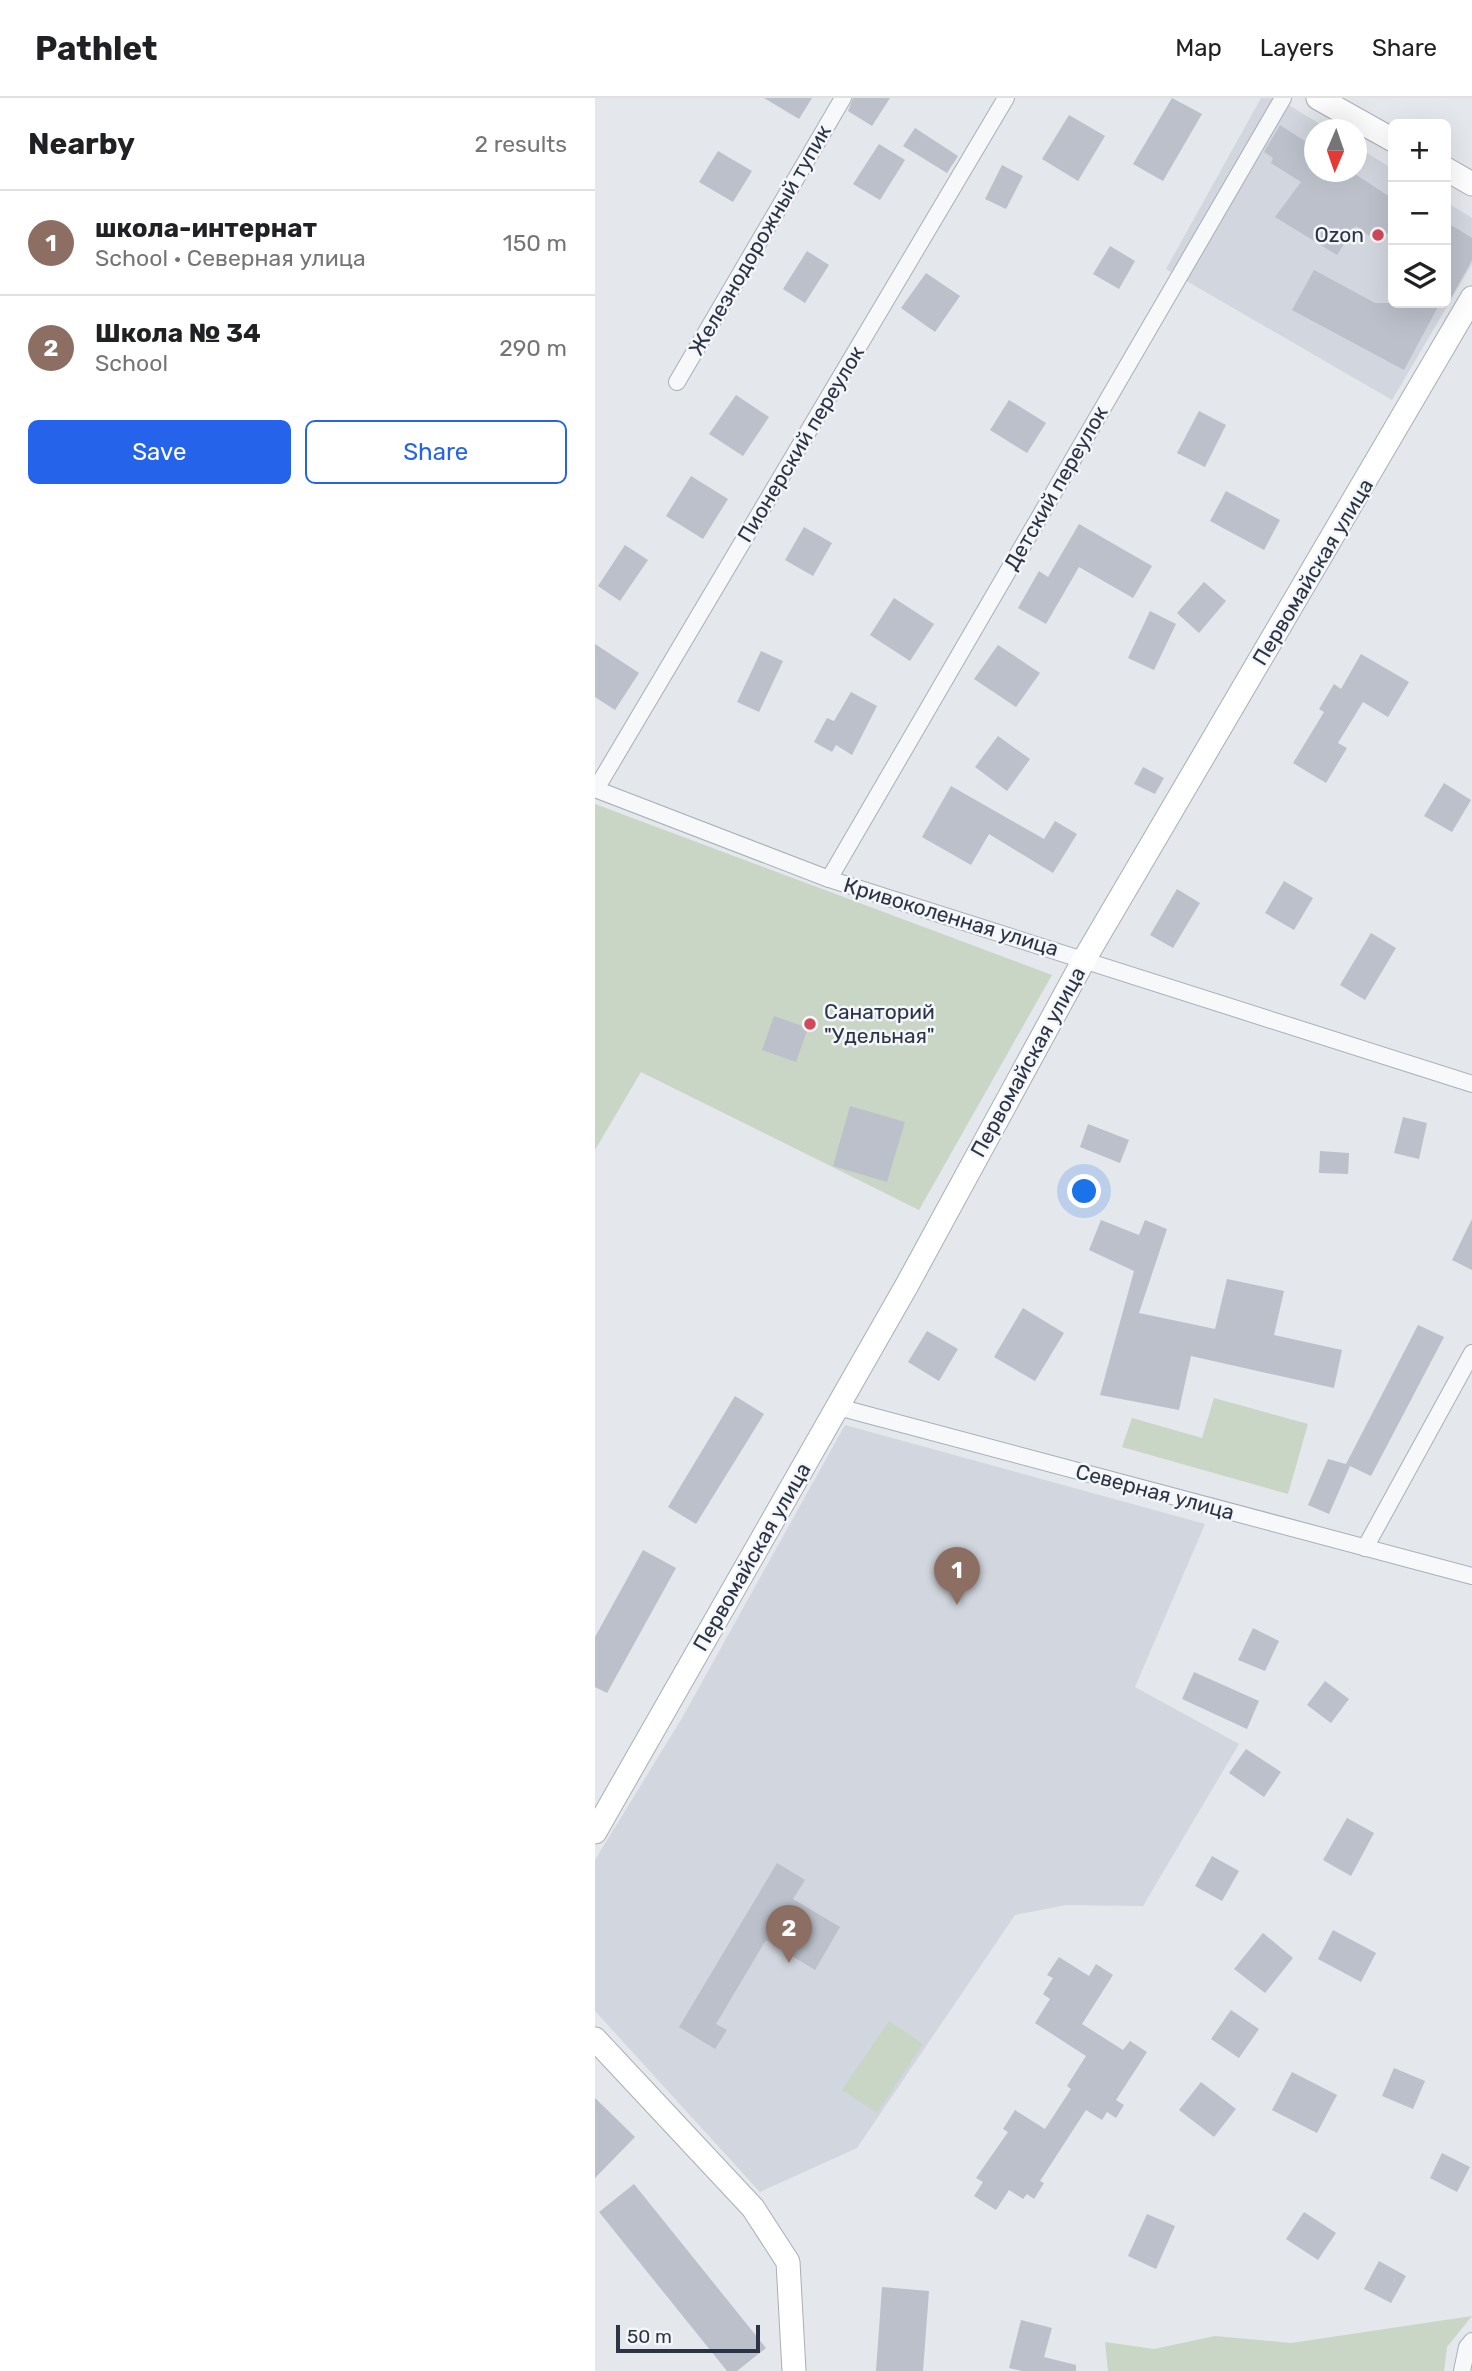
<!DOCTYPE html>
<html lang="en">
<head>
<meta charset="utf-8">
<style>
	body { margin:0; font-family:Rubik,sans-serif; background:#f6f6f6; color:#202124 }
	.controls { position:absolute; right:21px; top:21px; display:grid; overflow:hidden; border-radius:10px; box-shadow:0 7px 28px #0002 }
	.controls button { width:63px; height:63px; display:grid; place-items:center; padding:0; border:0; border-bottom:2px solid #e0e0e0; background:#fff; color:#202124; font:35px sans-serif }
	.compass { position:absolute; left:709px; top:21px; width:63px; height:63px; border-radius:50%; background:#fff; box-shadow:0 7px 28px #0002; rotate:182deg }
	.scale { position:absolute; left:21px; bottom:18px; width:144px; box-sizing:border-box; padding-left:7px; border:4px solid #2b3445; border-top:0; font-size:19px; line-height:24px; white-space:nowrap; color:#2b3445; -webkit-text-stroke:5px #f4f6f9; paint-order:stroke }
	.you { position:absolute; left:490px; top:1094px; width:24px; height:24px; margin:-18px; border:5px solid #fff; border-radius:50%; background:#1a73e8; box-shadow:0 0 0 10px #1a73e833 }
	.badge { display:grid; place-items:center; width:46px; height:46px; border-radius:50%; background:#2563eb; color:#fff; font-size:23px; font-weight:700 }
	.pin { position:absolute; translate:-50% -58px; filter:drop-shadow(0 2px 4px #0008) }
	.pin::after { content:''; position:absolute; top:37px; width:24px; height:21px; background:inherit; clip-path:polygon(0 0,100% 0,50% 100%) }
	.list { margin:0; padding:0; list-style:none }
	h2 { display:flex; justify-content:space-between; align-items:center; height:91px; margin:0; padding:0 28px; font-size:30px }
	h2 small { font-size:23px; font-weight:400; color:#757577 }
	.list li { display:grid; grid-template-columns:46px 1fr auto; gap:21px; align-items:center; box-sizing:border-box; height:105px; padding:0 28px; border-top:2px solid #e0e0e0 }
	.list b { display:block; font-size:26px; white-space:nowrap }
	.list p { margin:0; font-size:23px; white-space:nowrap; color:#757577 }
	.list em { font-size:23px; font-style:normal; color:#757577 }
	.actions { display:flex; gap:14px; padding:21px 28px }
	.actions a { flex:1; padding:16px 0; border:2px solid #2563eb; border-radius:10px; text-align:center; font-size:24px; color:#2563eb }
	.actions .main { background:#2563eb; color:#fff }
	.icon { flex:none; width:38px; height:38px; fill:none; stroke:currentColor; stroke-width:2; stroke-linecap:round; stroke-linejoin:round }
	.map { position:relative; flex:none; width:877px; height:2273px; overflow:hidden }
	header { display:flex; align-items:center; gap:42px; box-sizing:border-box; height:98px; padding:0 35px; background:#fff; border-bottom:2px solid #e0e0e0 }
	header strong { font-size:33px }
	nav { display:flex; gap:38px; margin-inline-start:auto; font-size:24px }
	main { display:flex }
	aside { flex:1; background:#fff }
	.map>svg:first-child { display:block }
	.built { fill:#d2d6de }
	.green { fill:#c9d6c5 }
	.building { fill:#bbc0ca }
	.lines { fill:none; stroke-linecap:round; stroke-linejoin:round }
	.minor-casing { stroke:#a9aeb7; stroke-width:18 }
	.secondary-casing { stroke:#a9aeb7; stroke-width:25 }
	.minor { stroke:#f7f8fa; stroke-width:16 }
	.secondary { stroke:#fff; stroke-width:23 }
	.poi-dot { fill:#d1495b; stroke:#f4f6f9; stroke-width:2.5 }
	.labels { text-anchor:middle; stroke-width:5; stroke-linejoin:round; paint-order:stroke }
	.poi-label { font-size:21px; fill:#2b3445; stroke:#f4f6f9; text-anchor:end }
	.street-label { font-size:21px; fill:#2b3445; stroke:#f4f6f9 }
</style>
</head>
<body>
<header>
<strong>Pathlet</strong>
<nav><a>Map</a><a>Layers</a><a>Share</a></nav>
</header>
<main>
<aside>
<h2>Nearby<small>2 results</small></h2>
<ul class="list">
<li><span class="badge" style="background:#8d6e63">1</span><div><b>школа-интернат</b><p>School · Северная улица</p></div><em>150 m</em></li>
<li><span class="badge" style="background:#8d6e63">2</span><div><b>Школа № 34</b><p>School</p></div><em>290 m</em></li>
</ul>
<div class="actions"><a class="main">Save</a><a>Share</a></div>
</aside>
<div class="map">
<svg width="877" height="2273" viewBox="0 0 877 2273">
	<rect width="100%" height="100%" fill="#e4e7ec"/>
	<!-- built -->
	<g class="built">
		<polygon points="666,0 682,0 733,31 720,32 720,74 762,74 762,49 798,71 798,205 851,205 851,104 877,120 877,166 797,302 571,171"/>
		<polygon points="250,1327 610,1426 540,1589 644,1646 548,1808 471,1807 420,1817 262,2050 165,2094 0,1913 0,1762 87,1620"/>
	</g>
	<!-- green -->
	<g class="green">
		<polygon points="0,706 457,877 324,1112 46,974 0,1052"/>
		<polygon points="619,1300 713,1326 693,1396 527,1349 537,1320 607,1340"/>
		<polygon points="294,1923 328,1946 282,2015 247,1992"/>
		<polygon points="877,2218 852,2249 849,2273 513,2273 510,2244 559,2251 620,2238 696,2245"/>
	</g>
	<!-- building -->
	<g class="building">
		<polygon points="169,0 217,0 204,21"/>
		<polygon points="258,0 295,0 277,28 253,13"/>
		<polygon points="577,0 607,16 568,83 538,66"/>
		<polygon points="474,17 510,38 483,83 447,61"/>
		<polygon points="685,27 719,49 719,74 757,74 798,101 798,127 785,146 761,128 742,157 680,119 706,84 676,65 678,60 669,54"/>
		<polygon points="320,30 363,58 352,75 308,48"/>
		<polygon points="284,46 310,62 285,102 258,86"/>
		<polygon points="123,53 157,73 138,104 104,84"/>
		<polygon points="407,67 428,78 411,111 390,101"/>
		<polygon points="851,124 877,140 877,162 851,209"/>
		<polygon points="515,148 540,163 524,191 498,176"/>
		<polygon points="212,153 234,167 210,205 188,191"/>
		<polygon points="719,172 780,205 845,205 809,272 697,212"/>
		<polygon points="331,175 365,198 340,234 306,210"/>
		<polygon points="141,297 174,319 148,358 114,336"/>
		<polygon points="414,302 451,325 432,355 395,332"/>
		<polygon points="604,313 631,327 610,369 582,355"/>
		<polygon points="96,378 133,401 108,441 71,418"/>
		<polygon points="631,393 685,422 669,452 615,423"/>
		<polygon points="484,426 557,468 538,500 484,469 451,526 423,510 444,473 453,479"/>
		<polygon points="209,429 237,445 218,478 190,462"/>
		<polygon points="30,447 53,462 25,503 3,488"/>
		<polygon points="609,484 631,503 604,535 582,515"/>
		<polygon points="299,500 339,526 315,563 275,537"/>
		<polygon points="555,513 581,526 559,572 533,560"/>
		<polygon points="0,546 44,575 20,612 0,599"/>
		<polygon points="403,547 445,575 421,609 379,581"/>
		<polygon points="166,553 188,563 164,614 142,604"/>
		<polygon points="766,556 814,584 793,619 768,604 743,645 752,650 731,685 698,665 729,614 724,611 739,586 746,591"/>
		<polygon points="256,594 282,608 257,657 241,647 237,654 219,644 232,620 239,623"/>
		<polygon points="403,638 435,661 412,693 380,669"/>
		<polygon points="548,669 569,680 560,696 539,686"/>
		<polygon points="849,685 876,702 857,734 829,718"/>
		<polygon points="356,688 449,741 460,723 482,736 458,775 394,736 376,767 327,739"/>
		<polygon points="689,783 718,800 699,832 670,815"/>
		<polygon points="582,791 605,805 578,850 555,837"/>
		<polygon points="776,835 801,850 770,902 745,887"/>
		<polygon points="179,918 213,930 201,964 167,952"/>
		<polygon points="255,1008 310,1024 292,1084 238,1068"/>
		<polygon points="808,1019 832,1025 824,1061 799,1055"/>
		<polygon points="493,1026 534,1042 525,1065 485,1049"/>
		<polygon points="725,1053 754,1055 753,1076 724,1075"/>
		<polygon points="877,1121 877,1172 857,1162"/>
		<polygon points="506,1122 544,1137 550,1122 572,1131 544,1215 620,1231 632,1181 689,1193 679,1237 747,1252 739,1290 596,1258 584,1312 505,1297 539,1173 494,1152"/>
		<polygon points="428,1210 469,1235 440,1283 399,1259"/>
		<polygon points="823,1227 849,1239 776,1378 755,1368 734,1416 713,1407 733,1361 751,1366"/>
		<polygon points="332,1233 363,1251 344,1283 313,1264"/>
		<polygon points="140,1298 169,1316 101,1426 73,1409"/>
		<polygon points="48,1452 81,1470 12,1595 0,1589 0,1539"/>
		<polygon points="658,1530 684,1543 670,1573 643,1562"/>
		<polygon points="599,1574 664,1603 652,1631 587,1601"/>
		<polygon points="730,1583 754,1601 736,1625 712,1607"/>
		<polygon points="651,1651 686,1674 669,1699 634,1675"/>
		<polygon points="752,1720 779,1735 756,1778 728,1762"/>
		<polygon points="617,1758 644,1773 627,1803 600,1788"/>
		<polygon points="182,1765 210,1782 198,1801 245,1829 220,1872 171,1842 121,1926 132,1932 120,1951 84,1929"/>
		<polygon points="738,1832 781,1855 766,1884 723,1861"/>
		<polygon points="668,1835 698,1860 670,1895 639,1871"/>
		<polygon points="464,1859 494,1878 501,1866 518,1877 487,1926 528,1952 535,1943 552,1954 521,2002 529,2007 521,2020 512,2014 507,2022 491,2012 445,2083 449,2085 439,2101 432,2096 428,2101 414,2092 401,2112 379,2098 388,2084 381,2080 413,2034 408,2031 420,2012 450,2031 476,1991 472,1988 491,1958 440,1925 455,1901 448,1896 458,1880 452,1877"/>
		<polygon points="636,1912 664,1931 644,1960 616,1941"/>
		<polygon points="799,1970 830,1983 818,2011 787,1998"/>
		<polygon points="697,1974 742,1997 722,2035 677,2012"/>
		<polygon points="606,1984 641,2011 619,2039 584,2012"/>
		<polygon points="0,2000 40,2039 0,2080"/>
		<polygon points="847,2055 875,2069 862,2094 835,2080"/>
		<polygon points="39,2086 171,2250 142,2273 132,2273 4,2114"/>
		<polygon points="709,2114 741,2135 723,2162 691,2141"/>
		<polygon points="552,2116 580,2128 561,2171 533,2158"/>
		<polygon points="784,2163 811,2178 796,2205 769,2191"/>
		<polygon points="287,2189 334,2193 328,2273 281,2273"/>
		<polygon points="426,2222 457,2230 449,2259 481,2267 481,2273 427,2273 414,2270"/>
	</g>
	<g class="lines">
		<!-- minor casing -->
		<g class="minor-casing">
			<g id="minor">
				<polyline points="82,284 248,0"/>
				<polyline points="0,691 234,781 877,986"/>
				<polyline points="1,691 411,0"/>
				<polyline points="234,781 688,0"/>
				<polyline points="243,1309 877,1478"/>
				<polyline points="770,1450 877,1255"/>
				<polyline points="867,2273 872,2249 877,2243"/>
			</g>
		</g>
		<!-- secondary casing -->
		<g class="secondary-casing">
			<g id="secondary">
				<polyline points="723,0 798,42"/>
				<polyline points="851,71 877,86"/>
				<polyline points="0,1734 312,1187 490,860 877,200"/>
				<polyline points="0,1941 158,2110 193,2164 199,2273"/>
			</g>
		</g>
		<!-- minor -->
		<use href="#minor" class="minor"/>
		<!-- secondary -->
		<use href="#secondary" class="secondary"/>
	</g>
	<!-- markers -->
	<g class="poi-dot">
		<circle cx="783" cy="137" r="7"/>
		<circle cx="215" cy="926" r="7"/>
	</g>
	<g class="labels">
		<!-- poi labels -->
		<g class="poi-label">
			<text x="769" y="144">Ozon</text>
			<text x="229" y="921" text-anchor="start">Санаторий<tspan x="229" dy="24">"Удельная"</tspan></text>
		</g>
		<!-- street labels -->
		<g class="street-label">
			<text transform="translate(165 142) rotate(-60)" y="7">Железнодорожный тупик</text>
			<text transform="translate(206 346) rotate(-59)" y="7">Пионерский переулок</text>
			<text transform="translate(461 390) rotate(-60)" y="7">Детский переулок</text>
			<text transform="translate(718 474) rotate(-59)" y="7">Первомайская улица</text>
			<text transform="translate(356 819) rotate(17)" y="7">Кривоколенная улица</text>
			<text transform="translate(433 964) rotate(-61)" y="7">Первомайская улица</text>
			<text transform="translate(560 1394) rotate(15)" y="7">Северная улица</text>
			<text transform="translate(157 1459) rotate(-60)" y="7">Первомайская улица</text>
		</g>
	</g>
</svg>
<div class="controls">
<button>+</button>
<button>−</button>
<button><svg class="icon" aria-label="layers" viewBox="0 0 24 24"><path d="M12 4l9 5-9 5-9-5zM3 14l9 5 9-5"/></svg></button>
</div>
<svg class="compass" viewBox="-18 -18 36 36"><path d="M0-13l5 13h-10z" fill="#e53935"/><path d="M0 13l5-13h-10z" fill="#757577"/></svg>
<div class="scale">50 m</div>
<div class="you"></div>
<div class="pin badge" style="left:362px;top:1507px;background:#8d6e63">1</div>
<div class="pin badge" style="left:194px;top:1865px;background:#8d6e63">2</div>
</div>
</main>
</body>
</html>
